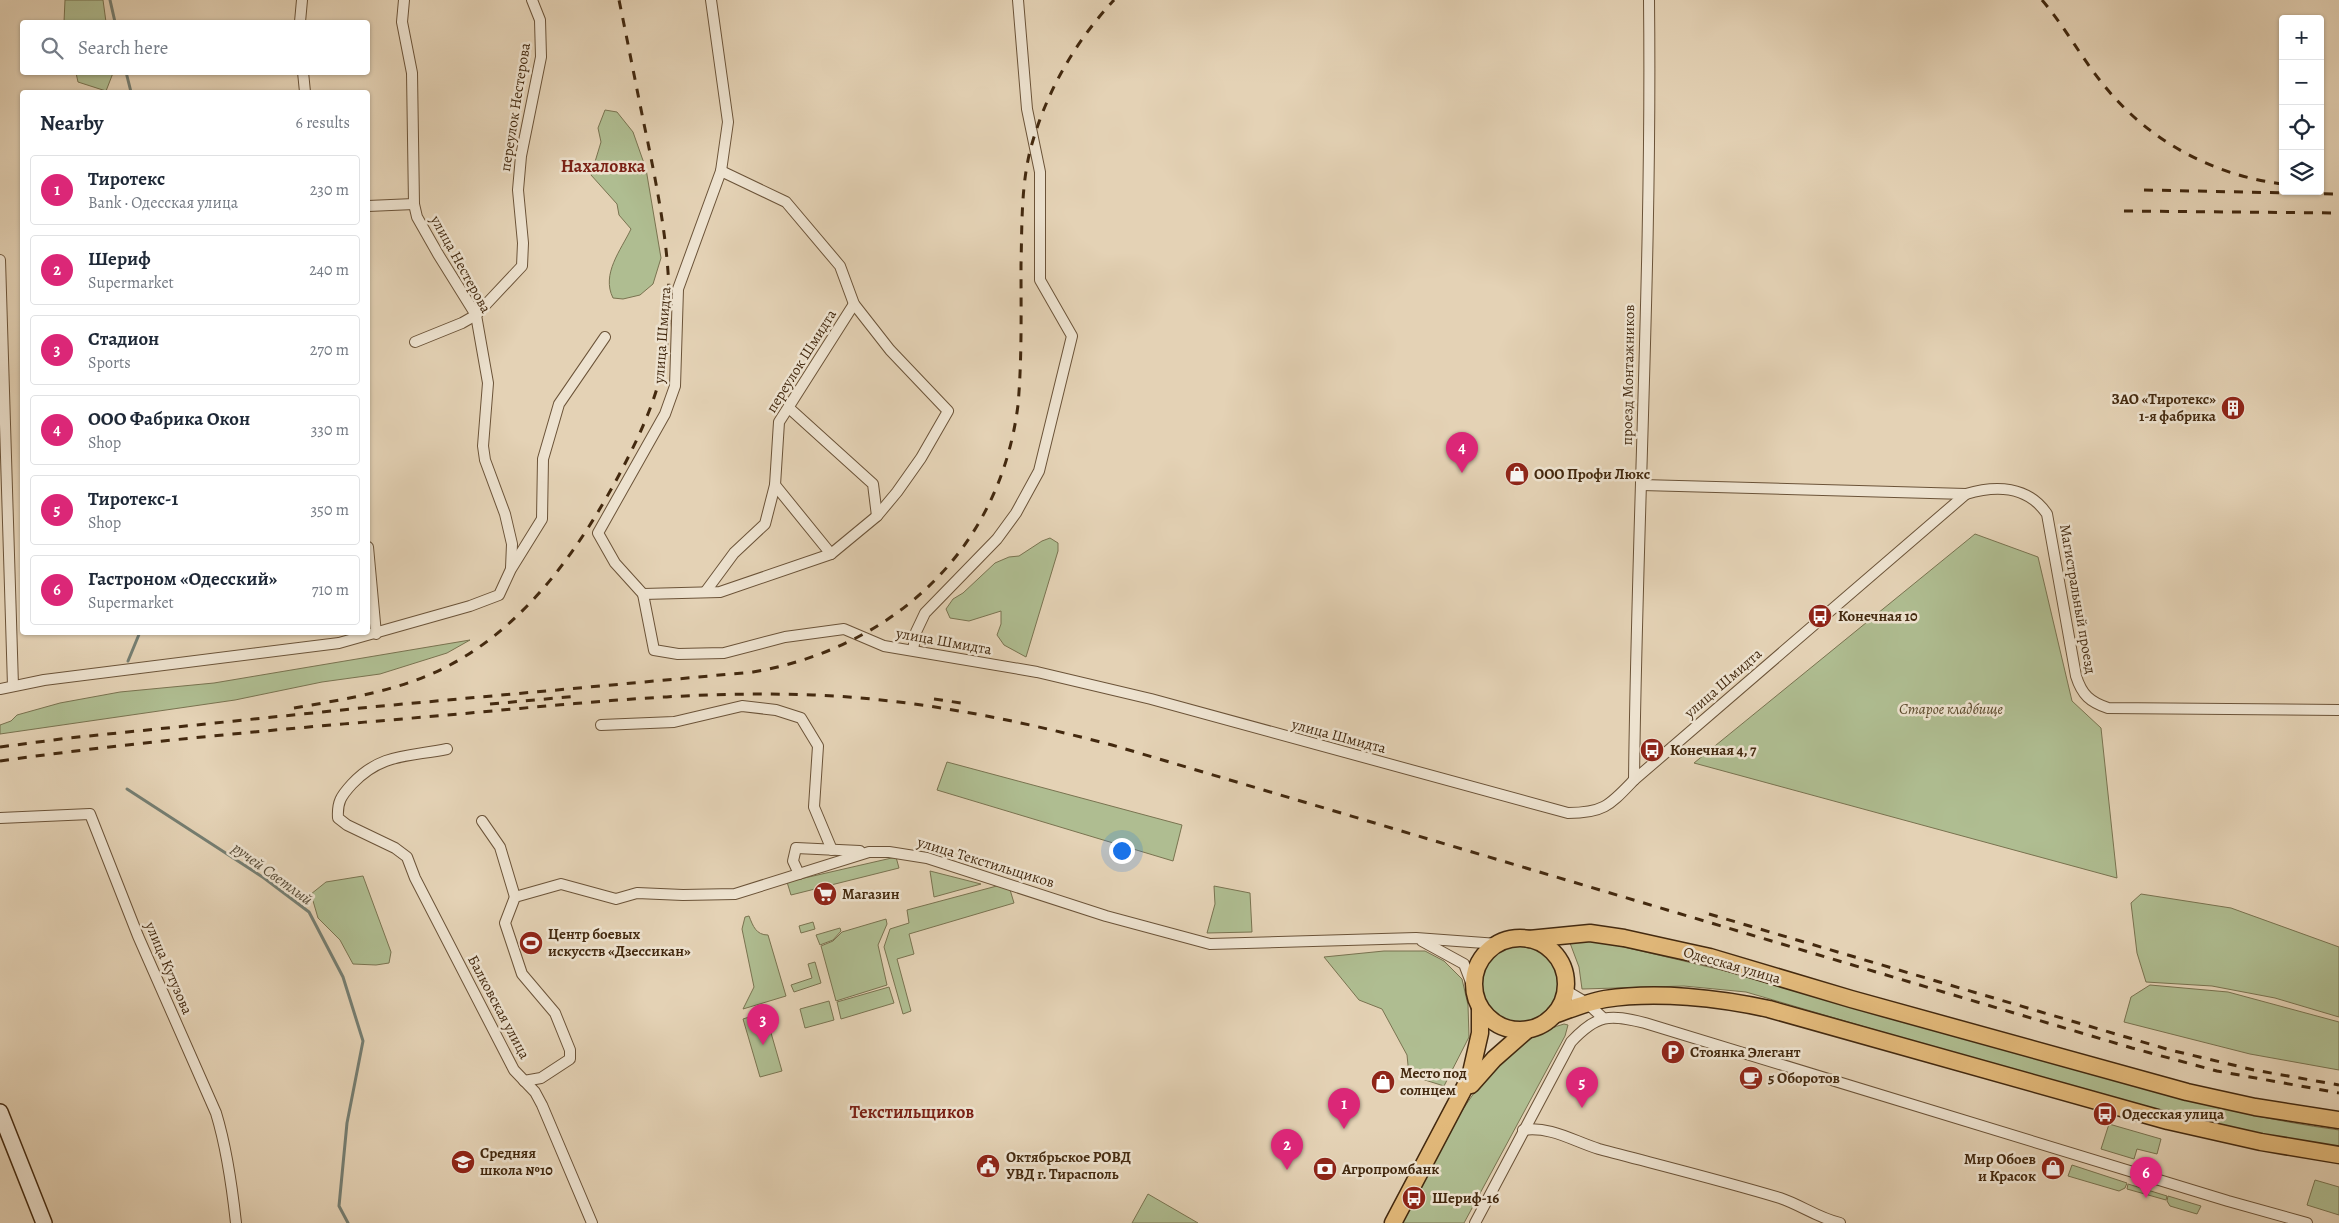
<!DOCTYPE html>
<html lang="en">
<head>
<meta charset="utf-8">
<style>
	body { margin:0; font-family:Alegreya,serif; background:#f6f6f7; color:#1f2937 }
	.controls { position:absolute; right:15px; top:15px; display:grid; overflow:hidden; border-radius:5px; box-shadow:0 1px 4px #0004 }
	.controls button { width:45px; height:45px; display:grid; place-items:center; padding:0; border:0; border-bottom:1px solid #e0e1e3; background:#fff; color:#1f2937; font:25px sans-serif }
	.you { position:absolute; left:1121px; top:850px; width:18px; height:18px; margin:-12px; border:4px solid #fff; border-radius:50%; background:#1a73e8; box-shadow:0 0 0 8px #1a73e833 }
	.badge { display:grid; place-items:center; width:32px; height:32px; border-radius:50%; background:#db2777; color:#fff; font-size:16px; font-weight:700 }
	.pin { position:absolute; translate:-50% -41px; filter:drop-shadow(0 1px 2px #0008) }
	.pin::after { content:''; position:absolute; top:26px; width:18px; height:15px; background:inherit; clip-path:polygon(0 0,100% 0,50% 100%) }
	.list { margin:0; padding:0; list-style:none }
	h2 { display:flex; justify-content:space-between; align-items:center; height:65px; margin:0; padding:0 20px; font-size:21px }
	h2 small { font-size:16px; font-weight:400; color:#747a83 }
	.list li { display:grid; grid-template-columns:32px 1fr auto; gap:15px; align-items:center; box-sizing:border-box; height:70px; margin:0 10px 10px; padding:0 10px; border:1px solid #e0e1e3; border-radius:5px }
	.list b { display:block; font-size:19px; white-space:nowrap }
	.list p { margin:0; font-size:16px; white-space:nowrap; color:#747a83 }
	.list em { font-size:16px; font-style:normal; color:#747a83 }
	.icon { flex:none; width:28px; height:28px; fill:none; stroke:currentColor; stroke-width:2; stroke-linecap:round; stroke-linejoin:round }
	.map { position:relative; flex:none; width:2339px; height:1223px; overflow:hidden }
	.search { position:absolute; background:#fff; box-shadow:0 1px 4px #0004; left:20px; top:20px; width:350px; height:55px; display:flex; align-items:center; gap:12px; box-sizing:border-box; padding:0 18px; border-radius:5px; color:#747a83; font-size:19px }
	.panel { position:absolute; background:#fff; box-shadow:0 1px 4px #0004; left:20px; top:90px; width:350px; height:545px; border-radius:5px }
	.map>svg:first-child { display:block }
	.green { fill:#afbd91; stroke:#797350 }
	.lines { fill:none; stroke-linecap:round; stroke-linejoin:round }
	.stream { stroke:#757e72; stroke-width:3 }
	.street-casing { stroke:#6b5338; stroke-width:12 }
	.secondary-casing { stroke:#43290f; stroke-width:18 }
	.primary-casing { stroke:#43290f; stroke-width:19 }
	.street { stroke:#ede2cf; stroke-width:10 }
	.secondary { stroke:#ede2cf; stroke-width:15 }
	.primary { stroke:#e2b97a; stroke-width:16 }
	.rail { stroke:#43290f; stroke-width:3; stroke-dasharray:9 9; stroke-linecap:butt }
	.labels { text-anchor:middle; stroke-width:5; stroke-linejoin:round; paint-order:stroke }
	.street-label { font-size:15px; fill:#43290f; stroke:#ede2cf }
	.poi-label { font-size:15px; font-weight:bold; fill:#43290f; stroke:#ede2cf; text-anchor:start }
	.park-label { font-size:15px; font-style:italic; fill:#594729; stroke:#ede2cf }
	.water-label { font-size:16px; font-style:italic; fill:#584c38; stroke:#ede2cf }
	.quarter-label { font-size:18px; font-weight:bold; fill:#7a1f14; stroke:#ede2cf }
</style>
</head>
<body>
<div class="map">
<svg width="2339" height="1223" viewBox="0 0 2339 1223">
	<rect width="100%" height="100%" fill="#e4d2b5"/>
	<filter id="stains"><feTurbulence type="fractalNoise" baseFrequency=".004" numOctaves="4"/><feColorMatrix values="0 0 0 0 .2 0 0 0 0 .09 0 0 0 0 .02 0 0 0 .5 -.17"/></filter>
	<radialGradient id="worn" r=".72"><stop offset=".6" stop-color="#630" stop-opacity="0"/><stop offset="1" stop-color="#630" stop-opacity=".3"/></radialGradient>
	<!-- green -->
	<g class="green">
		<polygon points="65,0 103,0 106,22 64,22"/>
		<polygon points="76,73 76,72 113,73 106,91 78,82"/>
		<path d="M605,110L617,112L633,132L646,169L661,258L653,284L640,295L623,299L613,298C601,274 621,250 631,229L619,215L617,204L591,175L601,142L598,128Z"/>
		<polygon points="1975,534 2038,557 2072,701 2101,728 2117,878 1694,763"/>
		<polygon points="1050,538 1058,543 1058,551 1026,657 1004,645 997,635 1001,624 1001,611 969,621 950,618 946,609 953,599 963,593 995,563 1009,557 1019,556 1042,541"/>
		<polygon points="470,640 447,653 380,674 322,682 235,700 0,734 0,725 11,721 17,715 60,703 120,692 214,683"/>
		<polygon points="947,762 1182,825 1173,861 937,790"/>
		<polygon points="896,857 899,868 791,895 787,882"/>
		<polygon points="930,871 981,884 934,897"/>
		<polygon points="363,876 391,952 389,963 376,965 353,964 340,940 318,918 311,894 326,882"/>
		<polygon points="1008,883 1014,903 909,934 914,954 897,959 911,1011 903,1014 884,947 890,929 909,923 907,910"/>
		<polygon points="1214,886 1250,893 1252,932 1207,933 1215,904"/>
		<polygon points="2141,894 2231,908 2339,947 2339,1017 2275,998 2212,986 2146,982 2137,953 2131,903"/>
		<path d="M749,916C753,926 756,935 768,935L786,996L743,1009L754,987L742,929L745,917Z"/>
		<polygon points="886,919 887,924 878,945 887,985 836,1001 821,946 833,941 842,932"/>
		<polygon points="813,922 815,929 801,933 799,926"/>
		<polygon points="840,928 841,931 833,940 820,945 816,935"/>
		<path d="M1589,939C1708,966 1827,995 1944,1029C2074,1067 2204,1112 2339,1130V1152L2265,1138L2090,1093L1746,992L1684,986L1582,989L1579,967L1570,943L1573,941Z"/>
		<circle cx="1519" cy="985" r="39"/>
		<polygon points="1384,951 1425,951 1444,961 1462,979 1468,1005 1469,1037 1444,1086 1409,1075 1407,1055 1382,1009 1359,1000 1324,957"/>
		<polygon points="815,962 821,983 794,992 791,985 812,978 808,964"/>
		<polygon points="2150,985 2228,992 2339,1022 2339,1070 2250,1054 2124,1022 2131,997"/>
		<polygon points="889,987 894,1003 841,1019 837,1002"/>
		<polygon points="829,1001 834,1020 805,1028 800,1009"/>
		<polygon points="765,1012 782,1071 760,1077 743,1019"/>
		<path d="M1564,1024L1568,1025L1565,1036L1464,1223H1403L1410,1203C1449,1136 1483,1047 1564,1024Z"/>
		<polygon points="2109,1124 2161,1139 2157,1154 2137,1149 2134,1159 2101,1149"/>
		<polygon points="2072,1165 2127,1183 2125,1188 2119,1191 2068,1176"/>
		<polygon points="2315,1180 2339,1187 2339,1215 2307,1205"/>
		<polygon points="2128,1184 2167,1196 2166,1200 2127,1189"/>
		<polygon points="1148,1194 1198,1223 1132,1223"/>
		<polygon points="2168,1196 2201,1206 2197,1214 2170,1206 2167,1201"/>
	</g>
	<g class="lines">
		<!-- stream -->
		<g class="stream">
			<polyline points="110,0 115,22"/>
			<polyline points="126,72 131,92"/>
			<polyline points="128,661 140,632"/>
			<polyline points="127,789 264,878 309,912 343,977 363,1041 347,1123 339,1206 348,1223"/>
		</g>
		<!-- street casing -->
		<g class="street-casing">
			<g id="street">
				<polyline points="404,0 402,22 412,73 414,204 417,217 438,254 476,315 488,383 483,446 485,460 505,514 512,544 511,568"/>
				<path d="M711,0L728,122L721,171L678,289L675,386L665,414L598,533L615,563L643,594L654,650L678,654L724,653L785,637L844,629L884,646L1037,672L1151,699L1568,813C1604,813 1610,805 1634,780L1966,494"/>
				<polyline points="300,22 302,0"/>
				<polyline points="303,72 305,92"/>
				<polyline points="368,206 414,204"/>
				<polyline points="0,260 13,686"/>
				<polyline points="415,342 462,323 476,315 522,266 523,243 518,190 521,156 541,57 540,20 532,0"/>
				<polyline points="789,408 873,484 877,516"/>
				<polyline points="775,485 831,554"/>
				<path d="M1642,485L1966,494C1996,485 2028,486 2047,514L2076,676C2082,695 2090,702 2108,708L2339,710"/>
				<polyline points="368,547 376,634"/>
				<polyline points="706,591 734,553 765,524 775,485 779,422 854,304"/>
				<polyline points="643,594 720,592 831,554 877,516 897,492 921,458 948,411 890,350 854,304 840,266 786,202 721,171"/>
				<polyline points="913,650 916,632 925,613 997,539 1016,513 1039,471 1072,336 1040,280 1040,172 1027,109 1018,0"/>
				<polyline points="0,689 44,680 339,643 470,606 499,595 511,569 542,519 543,459 559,404 605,337"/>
				<polyline points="601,725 674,722 742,706 776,710 801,718 818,746 814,807 832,850"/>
				<path d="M447,749C408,757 381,753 352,784C341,796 337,802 338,818L347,825L395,848L407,857L415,878L514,1070L535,1092L542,1105L592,1223"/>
				<path d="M1634,780C1637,520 1652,260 1649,0"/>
				<path d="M0,818L90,814L138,936L216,1113C227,1149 232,1186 236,1223"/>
				<polyline points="482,821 500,847 515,897"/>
				<polyline points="799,874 793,861 796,848 860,851"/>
				<polyline points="1422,941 1464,964 1474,990"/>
				<polyline points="1565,990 1587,1003 1603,1018"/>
				<polyline points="524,1081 541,1078 570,1059 570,1050 555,1013 522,974 505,923 515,897 561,884 616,899 637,893 683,895 735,894 869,852 889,852 927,858 1106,916 1210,944 1416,938 1498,944"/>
				<path d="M1523,1130C1551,1126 1573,1141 1599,1149C1659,1165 1720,1180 1780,1198C1801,1205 1818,1218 1840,1223"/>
				<path d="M1475,1223L1571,1042C1597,1014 1609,1014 1645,1023L2228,1201L2307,1223"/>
			</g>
		</g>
		<!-- secondary casing -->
		<g class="secondary-casing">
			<polyline id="secondary" points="0,1112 44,1223"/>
		</g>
		<!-- primary casing -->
		<g class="primary-casing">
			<g id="primary">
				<circle cx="1520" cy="984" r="46"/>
				<polyline points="1529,939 1590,933 1624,938 1669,948 1710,957 1851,999 2187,1092 2255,1107 2339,1120"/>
				<path d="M1554,1015C1571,1009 1588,1002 1605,999C1657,991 1719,998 1769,1009L2168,1121L2261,1142L2339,1155"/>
				<polyline points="1471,1085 1494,1059 1527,1030"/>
				<polyline points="1393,1223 1470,1077 1480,1033 1480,1008"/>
			</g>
		</g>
		<!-- street -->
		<use href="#street" class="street"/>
		<!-- secondary -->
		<use href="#secondary" class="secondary"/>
		<!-- primary -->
		<use href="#primary" class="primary"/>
		<!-- rail -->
		<g class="rail">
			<path d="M2042,0C2066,28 2083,61 2107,89C2151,142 2215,176 2283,184"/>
			<polyline points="2144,190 2339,194"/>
			<polyline points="2124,211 2339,213"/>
			<polyline points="934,699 968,704"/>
			<polyline points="490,704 579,696"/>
			<path d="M294,708C346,699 400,691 448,666C525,626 578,551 619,475C646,424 666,379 669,320C671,260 660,202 648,143C638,96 629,48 619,0"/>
			<path d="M0,747L69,738L371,707L753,672C893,648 1000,550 1018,405C1022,359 1021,312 1021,265C1022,227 1021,188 1030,151C1045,94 1074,43 1114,0"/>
			<path d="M0,761C141,741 283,729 425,717C554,706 683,690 813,695C915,699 1013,719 1112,745L2132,1048L2217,1071L2339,1093"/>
			<polyline points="1709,914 2170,1050 2254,1070 2339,1085"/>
		</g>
	</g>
	<!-- icons -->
	<defs>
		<g id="building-disc" transform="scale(1.25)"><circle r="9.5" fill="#8f2418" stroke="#ede2cf"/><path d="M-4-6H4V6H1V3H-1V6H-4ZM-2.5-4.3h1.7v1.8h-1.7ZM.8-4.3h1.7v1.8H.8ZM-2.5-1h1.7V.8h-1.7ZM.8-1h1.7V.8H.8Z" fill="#fff"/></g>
		<g id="shop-disc" transform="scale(1.25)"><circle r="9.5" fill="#8f2418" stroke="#ede2cf"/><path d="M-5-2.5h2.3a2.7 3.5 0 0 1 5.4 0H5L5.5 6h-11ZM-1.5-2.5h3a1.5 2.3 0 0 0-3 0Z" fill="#fff"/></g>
		<g id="bus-disc" transform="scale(1.25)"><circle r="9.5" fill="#8f2418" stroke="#ede2cf"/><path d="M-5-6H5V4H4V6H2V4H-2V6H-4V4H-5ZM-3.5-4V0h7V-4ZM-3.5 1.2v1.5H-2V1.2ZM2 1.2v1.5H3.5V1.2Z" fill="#fff"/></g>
		<g id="supermarket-disc" transform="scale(1.25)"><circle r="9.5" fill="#8f2418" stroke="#ede2cf"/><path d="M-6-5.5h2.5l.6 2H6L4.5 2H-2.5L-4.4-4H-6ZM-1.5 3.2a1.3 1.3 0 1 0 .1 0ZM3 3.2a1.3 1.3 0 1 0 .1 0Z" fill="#fff"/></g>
		<g id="stadium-disc" transform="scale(1.25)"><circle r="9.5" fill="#8f2418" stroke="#ede2cf"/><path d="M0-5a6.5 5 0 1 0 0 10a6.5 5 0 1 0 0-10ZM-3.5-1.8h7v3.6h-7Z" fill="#fff"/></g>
		<g id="parking-disc" transform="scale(1.25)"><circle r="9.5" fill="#8f2418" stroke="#ede2cf"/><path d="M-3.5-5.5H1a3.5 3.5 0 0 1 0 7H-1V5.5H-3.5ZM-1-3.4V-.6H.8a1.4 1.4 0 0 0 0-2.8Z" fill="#fff"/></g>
		<g id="cafe-disc" transform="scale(1.25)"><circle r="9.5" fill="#8f2418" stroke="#ede2cf"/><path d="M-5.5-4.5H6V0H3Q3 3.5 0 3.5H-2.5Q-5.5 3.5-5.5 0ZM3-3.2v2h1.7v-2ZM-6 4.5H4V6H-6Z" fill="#fff"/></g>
		<g id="school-disc" transform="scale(1.25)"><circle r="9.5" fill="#8f2418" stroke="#ede2cf"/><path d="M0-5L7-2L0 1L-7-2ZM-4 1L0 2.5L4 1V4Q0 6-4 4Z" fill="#fff"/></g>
		<g id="civic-disc" transform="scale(1.25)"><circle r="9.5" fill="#8f2418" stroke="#ede2cf"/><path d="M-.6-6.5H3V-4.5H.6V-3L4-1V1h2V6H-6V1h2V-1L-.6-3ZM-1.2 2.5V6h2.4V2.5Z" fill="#fff"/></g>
		<g id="bank-disc" transform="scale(1.25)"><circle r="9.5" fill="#8f2418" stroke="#ede2cf"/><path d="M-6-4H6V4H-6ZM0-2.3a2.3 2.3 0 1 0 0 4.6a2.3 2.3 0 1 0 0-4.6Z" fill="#fff"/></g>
	</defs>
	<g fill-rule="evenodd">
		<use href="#building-disc" x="2233" y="408"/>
		<use href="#shop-disc" x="1517" y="474"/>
		<use href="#bus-disc" x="1820" y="616"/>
		<use href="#bus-disc" x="1652" y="750"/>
		<use href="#supermarket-disc" x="825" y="894"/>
		<use href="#stadium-disc" x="531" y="943"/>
		<use href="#parking-disc" x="1673" y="1052"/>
		<use href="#cafe-disc" x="1751" y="1078"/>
		<use href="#shop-disc" x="1383" y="1082"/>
		<use href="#bus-disc" x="2105" y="1114"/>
		<use href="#school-disc" x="463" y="1162"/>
		<use href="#civic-disc" x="988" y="1166"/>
		<use href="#shop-disc" x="2053" y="1168"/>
		<use href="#bank-disc" x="1325" y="1169"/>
		<use href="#bus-disc" x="1414" y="1198"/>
	</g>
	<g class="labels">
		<!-- street labels -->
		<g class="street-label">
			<text transform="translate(515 107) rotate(-81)" y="5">переулок Нестерова</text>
			<text transform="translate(461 264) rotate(61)" y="5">улица Нестерова</text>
			<text transform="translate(662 335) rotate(-86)" y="5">улица Шмидта</text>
			<text transform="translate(801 361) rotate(-58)" y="5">переулок Шмидта</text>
			<text transform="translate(1628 375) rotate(-89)" y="5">проезд Монтажников</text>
			<text transform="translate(2078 599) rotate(80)" y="5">Магистральный проезд</text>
			<text transform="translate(944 641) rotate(10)" y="5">улица Шмидта</text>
			<text transform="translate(1723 683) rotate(-41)" y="5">улица Шмидта</text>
			<text transform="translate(1339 736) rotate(15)" y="5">улица Шмидта</text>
			<text transform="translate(986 862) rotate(17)" y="5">улица Текстильщиков</text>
			<text transform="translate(1732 965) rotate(16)" y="5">Одесская улица</text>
			<text transform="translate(169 968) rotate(67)" y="5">улица Кутузова</text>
			<text transform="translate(499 1007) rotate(62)" y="5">Балковская улица</text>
		</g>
		<!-- poi labels -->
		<g class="poi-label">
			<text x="2216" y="404" text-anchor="end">ЗАО «Тиротекс»<tspan x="2216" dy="17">1-я фабрика</tspan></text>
			<text x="1534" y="479">ООО Профи Люкс</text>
			<text x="1838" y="621">Конечная 10</text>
			<text x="1670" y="755">Конечная 4, 7</text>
			<text x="842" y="899">Магазин</text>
			<text x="548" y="939">Центр боевых<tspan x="548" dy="17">искусств «Дзессикан»</tspan></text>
			<text x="1690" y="1057">Стоянка Элегант</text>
			<text x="1400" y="1078">Место под<tspan x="1400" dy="17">солнцем</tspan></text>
			<text x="1768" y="1083">5 Оборотов</text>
			<text x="2122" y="1119">Одесская улица</text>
			<text x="480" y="1158">Средняя<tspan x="480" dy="17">школа №10</tspan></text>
			<text x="1006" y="1162">Октябрьское РОВД<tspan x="1006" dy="17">УВД г. Тирасполь</tspan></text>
			<text x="2036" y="1164" text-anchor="end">Мир Обоев<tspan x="2036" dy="17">и Красок</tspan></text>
			<text x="1342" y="1174">Агропромбанк</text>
			<text x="1432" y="1203">Шериф-16</text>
		</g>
		<!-- park labels -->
		<g class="park-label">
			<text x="1951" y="714">Старое кладбище</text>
		</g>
		<!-- water labels -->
		<g class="water-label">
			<text transform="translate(273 873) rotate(36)" y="6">ручей Светлый</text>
		</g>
		<!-- quarter labels -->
		<g class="quarter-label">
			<text x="603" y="172">Нахаловка</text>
			<text x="912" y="1118">Текстильщиков</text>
		</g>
	</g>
	<rect width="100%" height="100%" filter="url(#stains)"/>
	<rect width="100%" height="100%" fill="url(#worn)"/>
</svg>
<div class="controls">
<button>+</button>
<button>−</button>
<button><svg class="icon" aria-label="locate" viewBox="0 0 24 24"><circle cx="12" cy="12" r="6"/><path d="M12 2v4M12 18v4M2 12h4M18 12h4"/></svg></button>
<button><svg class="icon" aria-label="layers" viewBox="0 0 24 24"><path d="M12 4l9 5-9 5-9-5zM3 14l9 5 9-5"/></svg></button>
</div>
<div class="you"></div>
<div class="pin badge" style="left:1344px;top:1129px">1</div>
<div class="pin badge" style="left:1287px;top:1170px">2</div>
<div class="pin badge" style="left:763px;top:1045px">3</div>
<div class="pin badge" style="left:1462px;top:473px">4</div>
<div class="pin badge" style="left:1582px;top:1108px">5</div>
<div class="pin badge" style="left:2146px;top:1198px">6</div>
<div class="search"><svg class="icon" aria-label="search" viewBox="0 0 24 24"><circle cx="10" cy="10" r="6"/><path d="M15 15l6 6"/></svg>Search here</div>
<section class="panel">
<h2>Nearby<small>6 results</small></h2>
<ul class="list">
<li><span class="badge">1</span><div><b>Тиротекс</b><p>Bank · Одесская улица</p></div><em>230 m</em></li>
<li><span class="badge">2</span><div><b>Шериф</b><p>Supermarket</p></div><em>240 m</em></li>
<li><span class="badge">3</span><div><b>Стадион</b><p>Sports</p></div><em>270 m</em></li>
<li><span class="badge">4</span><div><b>ООО Фабрика Окон</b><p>Shop</p></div><em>330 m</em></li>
<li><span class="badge">5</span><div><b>Тиротекс-1</b><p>Shop</p></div><em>350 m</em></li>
<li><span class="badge">6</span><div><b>Гастроном «Одесский»</b><p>Supermarket</p></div><em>710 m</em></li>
</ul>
</section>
</div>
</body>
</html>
